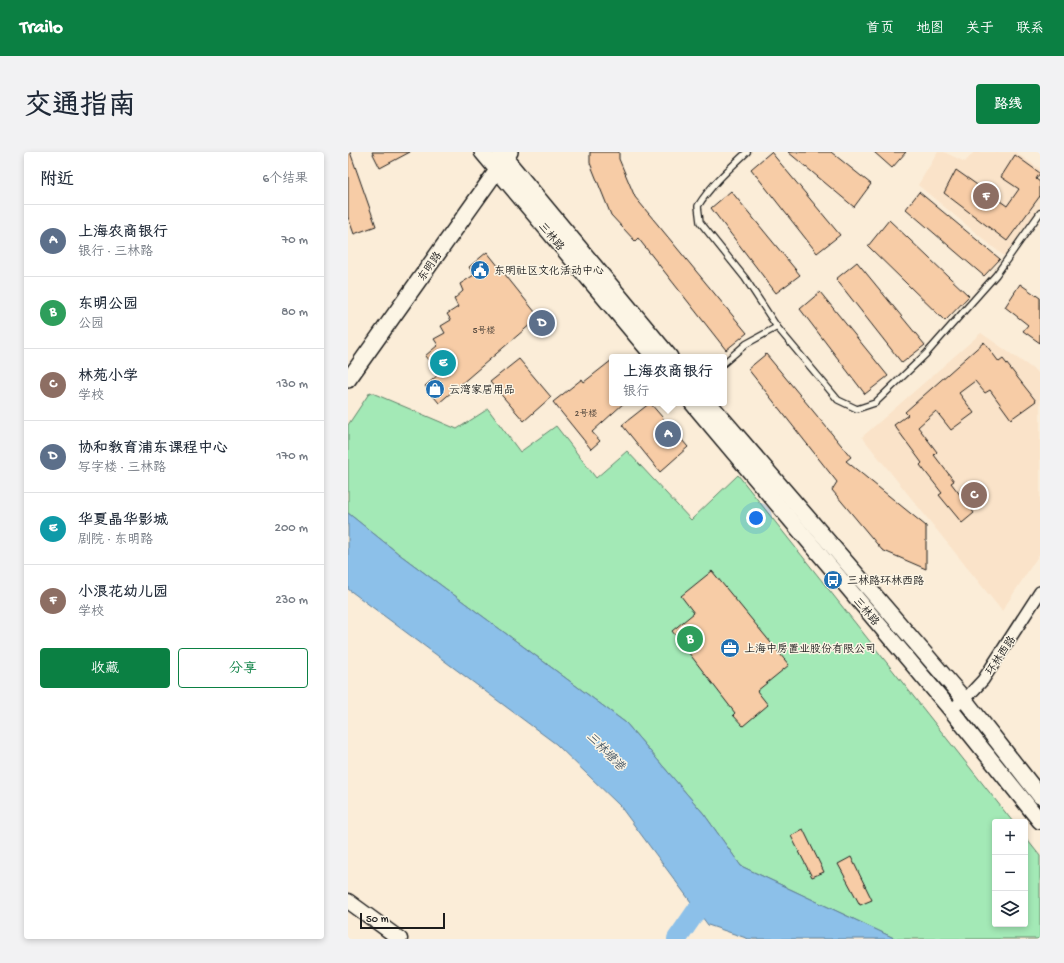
<!DOCTYPE html>
<html lang="zh">
<head>
<meta charset="utf-8">
<style>
	body { margin:0; font-family:"Gochi Hand","LXGW WenKai TC",sans-serif; background:#f2f2f3; color:#1f2937 }
	.controls { position:absolute; right:12px; bottom:12px; display:grid; overflow:hidden; border-radius:4px; box-shadow:0 2px 6px #0003 }
	.controls button { width:36px; height:36px; display:grid; place-items:center; padding:0; border:0; border-bottom:1px solid #e0e1e3; background:#fff; color:#1f2937; font:20px sans-serif }
	.scale { position:absolute; left:12px; bottom:10px; width:85px; box-sizing:border-box; padding-left:4px; border:2px solid #1c1c1c; border-top:0; font-size:11px; line-height:14px; white-space:nowrap; color:#1c1c1c; -webkit-text-stroke:3px #fcf5e5; paint-order:stroke }
	.you { position:absolute; left:408px; top:366px; width:14px; height:14px; margin:-10px; border:3px solid #fff; border-radius:50%; background:#1a73e8; box-shadow:0 0 0 6px #1a73e833 }
	.badge { display:grid; place-items:center; width:26px; height:26px; border-radius:50%; background:#0b8043; color:#fff; font-size:13px; font-weight:700 }
	.pin { position:absolute; translate:-50% -50%; border:2px solid #fff; box-shadow:0 1px 4px #0006 }
	.popup { position:absolute; left:261px; top:202px; width:118px; height:52px; box-sizing:border-box; display:grid; place-content:center; border-radius:4px; background:#fff; filter:drop-shadow(0 1px 3px #0005); font-size:13px; white-space:nowrap; color:#747a83 }
	.popup b { font-size:15px; color:#1f2937 }
	.popup::after { content:''; position:absolute; left:50%; top:100%; margin-left:-8px; border:8px solid transparent; border-top-color:#fff }
	.list { margin:0; padding:0; list-style:none }
	h2 { display:flex; justify-content:space-between; align-items:center; height:52px; margin:0; padding:0 16px; font-size:17px }
	h2 small { font-size:13px; font-weight:400; color:#747a83 }
	.list li { display:grid; grid-template-columns:26px 1fr auto; gap:12px; align-items:center; box-sizing:border-box; height:72px; padding:0 16px; border-top:1px solid #e0e1e3 }
	.list b { display:block; font-size:15px; white-space:nowrap }
	.list p { margin:0; font-size:13px; white-space:nowrap; color:#747a83 }
	.list em { font-size:13px; font-style:normal; color:#747a83 }
	.actions { display:flex; gap:8px; padding:12px 16px }
	.actions a { flex:1; padding:9px 0; border:1px solid #0b8043; border-radius:4px; text-align:center; font-size:14px; color:#0b8043 }
	.actions .main { background:#0b8043; color:#fff }
	.icon { flex:none; width:22px; height:22px; fill:none; stroke:currentColor; stroke-width:2; stroke-linecap:round; stroke-linejoin:round }
	.map { position:relative; flex:none; width:692px; height:787px; overflow:hidden; border-radius:4px }
	header { display:flex; align-items:center; gap:24px; box-sizing:border-box; height:56px; padding:0 20px; background:#0b8043; color:#fff }
	header strong { font-size:19px }
	nav { display:flex; gap:22px; margin-inline-start:auto; font-size:14px }
	.intro { display:flex; align-items:center; justify-content:space-between; box-sizing:border-box; height:96px; padding:0 24px }
	h1 { margin:0; font-size:28px }
	.button { padding:10px 18px; border-radius:4px; background:#0b8043; color:#fff; font-size:14px; font-weight:700 }
	main { display:flex; gap:24px; padding:0 24px }
	aside { flex:1; background:#fff; border-radius:4px; box-shadow:0 2px 6px #0003 }
	.map>svg:first-child { display:block }
	.built { fill:#fae3c9 }
	.green { fill:#a3e9b6; stroke:#608269 }
	.water { fill:#8cc0e9; stroke:#5f7e97 }
	.lines { fill:none; stroke-linecap:round; stroke-linejoin:round }
	.river { stroke:#8cc0e9; stroke-width:20 }
	.building { fill:#f7cca6; stroke:#1c1c1c }
	.service-casing { stroke:#1c1c1c; stroke-width:8 }
	.minor-casing { stroke:#1c1c1c; stroke-width:14 }
	.tertiary-casing { stroke:#1c1c1c; stroke-width:17 }
	.secondary-casing { stroke:#1c1c1c; stroke-width:18 }
	.service { stroke:#fcf5e5; stroke-width:5.5 }
	.minor { stroke:#fcf5e5; stroke-width:11 }
	.tertiary { stroke:#fcf5e5; stroke-width:14 }
	.secondary { stroke:#fcf5e5; stroke-width:15 }
	.labels { text-anchor:middle; stroke-width:3; stroke-linejoin:round; paint-order:stroke }
	.number-label { font-size:9px; fill:#53483e }
	.street-label { font-size:11px; fill:#1c1c1c; stroke:#fcf5e5 }
	.poi-label { font-size:11px; fill:#1c1c1c; stroke:#fcf5e5; text-anchor:start }
	.water-label { font-size:12px; font-style:italic; fill:#435564; stroke:#fcf5e5 }
</style>
</head>
<body>
<header>
<strong>Trailo</strong>
<nav><a>首页</a><a>地图</a><a>关于</a><a>联系</a></nav>
</header>
<div class="intro"><h1>交通指南</h1><a class="button">路线</a></div>
<main>
<aside>
<h2>附近<small>6个结果</small></h2>
<ul class="list">
<li><span class="badge" style="background:#5c6f8a">A</span><div><b>上海农商银行</b><p>银行 · 三林路</p></div><em>70 m</em></li>
<li><span class="badge" style="background:#2e9e5b">B</span><div><b>东明公园</b><p>公园</p></div><em>80 m</em></li>
<li><span class="badge" style="background:#8d6e63">C</span><div><b>林苑小学</b><p>学校</p></div><em>130 m</em></li>
<li><span class="badge" style="background:#5c6f8a">D</span><div><b>协和教育浦东课程中心</b><p>写字楼 · 三林路</p></div><em>170 m</em></li>
<li><span class="badge" style="background:#0f9aa8">E</span><div><b>华夏晶华影城</b><p>剧院 · 东明路</p></div><em>200 m</em></li>
<li><span class="badge" style="background:#8d6e63">F</span><div><b>小浪花幼儿园</b><p>学校</p></div><em>230 m</em></li>
</ul>
<div class="actions"><a class="main">收藏</a><a>分享</a></div>
</aside>
<div class="map">
<svg width="692" height="787" viewBox="0 0 692 787">
	<rect width="100%" height="100%" fill="#fbedd8"/>
	<filter id="ink" filterUnits="userSpaceOnUse"><feTurbulence type="fractalNoise" baseFrequency=".025" numOctaves="2"/><feDisplacementMap in="SourceGraphic" scale="8" xChannelSelector="R" yChannelSelector="G"/><feConvolveMatrix kernelMatrix="1 2 1 2 8 2 1 2 1" color-interpolation-filters="sRGB"/></filter>
	<g filter="url(#ink)">
		<!-- built -->
		<g class="built">
			<polygon points="590,0 596,0 617,10 626,0 667,0 692,17 692,55 656,104 570,33"/>
			<polygon points="633,181 692,222 692,401 654,459 514,285"/>
		</g>
		<!-- green -->
		<polygon class="green" points="22,240 109,277 140,257 172,300 208,274 248,326 279,299 343,368 390,323 665,670 647,670 647,772 677,772 677,685 692,704 692,787 548,787 393,714 356,662 278,571 51,402 0,361 0,273"/>
		<!-- water -->
		<polygon class="water" points="0,361 51,402 278,571 356,662 393,714 548,787 401,787 360,773 272,654 208,592 0,437"/>
		<g class="lines">
			<!-- river -->
			<polyline class="river" points="329,787 356,748"/>
		</g>
		<!-- building -->
		<g class="building">
			<polygon points="0,0 2,0 28,74 6,82 0,65"/>
			<polygon points="24,0 62,0 32,16"/>
			<polygon points="242,0 271,0 271,7 287,45 399,181 378,198 290,86 287,89 263,63 242,11"/>
			<polygon points="423,0 492,83 469,101 403,17"/>
			<polygon points="440,0 483,0 523,32 506,55"/>
			<polygon points="526,0 558,0 544,16"/>
			<polygon points="667,3 692,21 688,27 692,30 692,44 659,89 596,41 608,18 659,54 671,37 653,25"/>
			<polygon points="383,39 452,123 428,141 363,56"/>
			<polygon points="571,40 652,107 636,124 558,57"/>
			<polygon points="541,68 621,144 597,169 520,94"/>
			<polygon points="139,100 191,165 91,251 77,234 91,222 77,204 90,193 86,187 97,181 93,174 103,168 99,162 110,155 106,147 115,139 112,132 126,123 121,115"/>
			<polygon points="509,110 577,193 554,211 488,127"/>
			<polygon points="672,132 692,146 692,191 675,179 680,173 657,155"/>
			<polygon points="472,140 540,224 517,242 452,157"/>
			<polygon points="636,190 651,210 655,207 688,249 663,267 642,238 637,241 627,229 611,241 626,261 603,278 588,259 570,275 589,300 586,303 606,329 603,331 626,361 614,371 591,343 594,341 572,313 574,311 546,273 560,263 557,260"/>
			<polygon points="418,202 503,305 498,309 578,374 578,417 534,398 484,338 489,330 400,217"/>
			<polygon points="171,207 203,245 176,269 142,230"/>
			<polygon points="264,208 264,251 276,251 244,280 252,289 243,297 205,250 234,227 236,230"/>
			<polygon points="302,251 340,295 312,320 274,273"/>
			<polygon points="364,419 441,513 409,539 420,553 395,574 385,563 387,561 324,479 346,461 333,444"/>
			<polygon points="455,677 476,720 464,725 443,684"/>
			<polygon points="503,705 524,748 512,753 490,712"/>
		</g>
		<g class="lines">
			<!-- service casing -->
			<g class="service-casing">
				<g id="service">
					<path d="M399,0C381,17 363,33 350,54L352,70L397,126L429,175"/>
					<polyline points="376,211 398,192 429,175 490,248 509,257 527,251 578,202 648,123 692,61"/>
				</g>
			</g>
			<!-- minor casing -->
			<g class="minor-casing">
				<polyline id="minor" points="603,558 622,542 635,528 692,440"/>
			</g>
			<!-- tertiary casing -->
			<g class="tertiary-casing">
				<polyline id="tertiary" points="0,749 52,787"/>
			</g>
			<!-- secondary casing -->
			<g class="secondary-casing">
				<g id="secondary">
					<polyline points="134,0 306,205"/>
					<polyline points="152,0 322,205"/>
					<polyline points="0,228 162,0"/>
					<polyline points="344,251 603,558 692,669"/>
					<polyline points="361,251 616,547 692,644"/>
				</g>
			</g>
			<!-- service -->
			<use href="#service" class="service"/>
			<!-- minor -->
			<use href="#minor" class="minor"/>
			<!-- tertiary -->
			<use href="#tertiary" class="tertiary"/>
			<!-- secondary -->
			<use href="#secondary" class="secondary"/>
		</g>
	</g>
	<!-- icons -->
	<defs>
		<g id="civic-disc" transform="scale(1)"><circle r="9.5" fill="#1f6fb2" stroke="#fcf5e5"/><path d="M-.6-6.5H3V-4.5H.6V-3L4-1V1h2V6H-6V1h2V-1L-.6-3ZM-1.2 2.5V6h2.4V2.5Z" fill="#fff"/></g>
		<g id="shop-disc" transform="scale(1)"><circle r="9.5" fill="#1f6fb2" stroke="#fcf5e5"/><path d="M-5-2.5h2.3a2.7 3.5 0 0 1 5.4 0H5L5.5 6h-11ZM-1.5-2.5h3a1.5 2.3 0 0 0-3 0Z" fill="#fff"/></g>
		<g id="bus-disc" transform="scale(1)"><circle r="9.5" fill="#1f6fb2" stroke="#fcf5e5"/><path d="M-5-6H5V4H4V6H2V4H-2V6H-4V4H-5ZM-3.5-4V0h7V-4ZM-3.5 1.2v1.5H-2V1.2ZM2 1.2v1.5H3.5V1.2Z" fill="#fff"/></g>
		<g id="office-disc" transform="scale(1)"><circle r="9.5" fill="#1f6fb2" stroke="#fcf5e5"/><path d="M-6-3h4V-5.5h4V-3h4V5H-6ZM-1-4.5V-3h2v-1.5ZM-6 0V1H6V0Z" fill="#fff"/></g>
	</defs>
	<g fill-rule="evenodd">
		<use href="#civic-disc" x="132" y="118"/>
		<use href="#shop-disc" x="87" y="237"/>
		<use href="#bus-disc" x="485" y="428"/>
		<use href="#office-disc" x="382" y="496"/>
	</g>
	<g class="labels">
		<!-- number labels -->
		<g class="number-label">
			<text x="136" y="181">5号楼</text>
			<text x="238" y="264">2号楼</text>
		</g>
		<!-- street labels -->
		<g class="street-label">
			<text transform="translate(204 84) rotate(50)" y="4">三林路</text>
			<text transform="translate(81 114) rotate(-55)" y="4">东明路</text>
			<text transform="translate(519 459) rotate(50)" y="4">三林路</text>
			<text transform="translate(652 503) rotate(-56)" y="4">环林西路</text>
		</g>
		<!-- poi labels -->
		<g class="poi-label">
			<text x="146" y="122">东明社区文化活动中心</text>
			<text x="101" y="241">云湾家居用品</text>
			<text x="499" y="432">三林路环林西路</text>
			<text x="396" y="500">上海中房置业股份有限公司</text>
		</g>
		<!-- water labels -->
		<g class="water-label">
			<text transform="translate(258 599) rotate(45)" y="4">三林塘港</text>
		</g>
	</g>
</svg>
<div class="controls">
<button>+</button>
<button>−</button>
<button><svg class="icon" aria-label="layers" viewBox="0 0 24 24"><path d="M12 4l9 5-9 5-9-5zM3 14l9 5 9-5"/></svg></button>
</div>
<div class="scale">50 m</div>
<div class="you"></div>
<div class="pin badge" style="left:320px;top:282px;background:#5c6f8a">A</div>
<div class="popup"><b>上海农商银行</b>银行</div>
<div class="pin badge" style="left:342px;top:487px;background:#2e9e5b">B</div>
<div class="pin badge" style="left:626px;top:343px;background:#8d6e63">C</div>
<div class="pin badge" style="left:194px;top:171px;background:#5c6f8a">D</div>
<div class="pin badge" style="left:95px;top:211px;background:#0f9aa8">E</div>
<div class="pin badge" style="left:638px;top:44px;background:#8d6e63">F</div>
</div>
</main>
</body>
</html>
